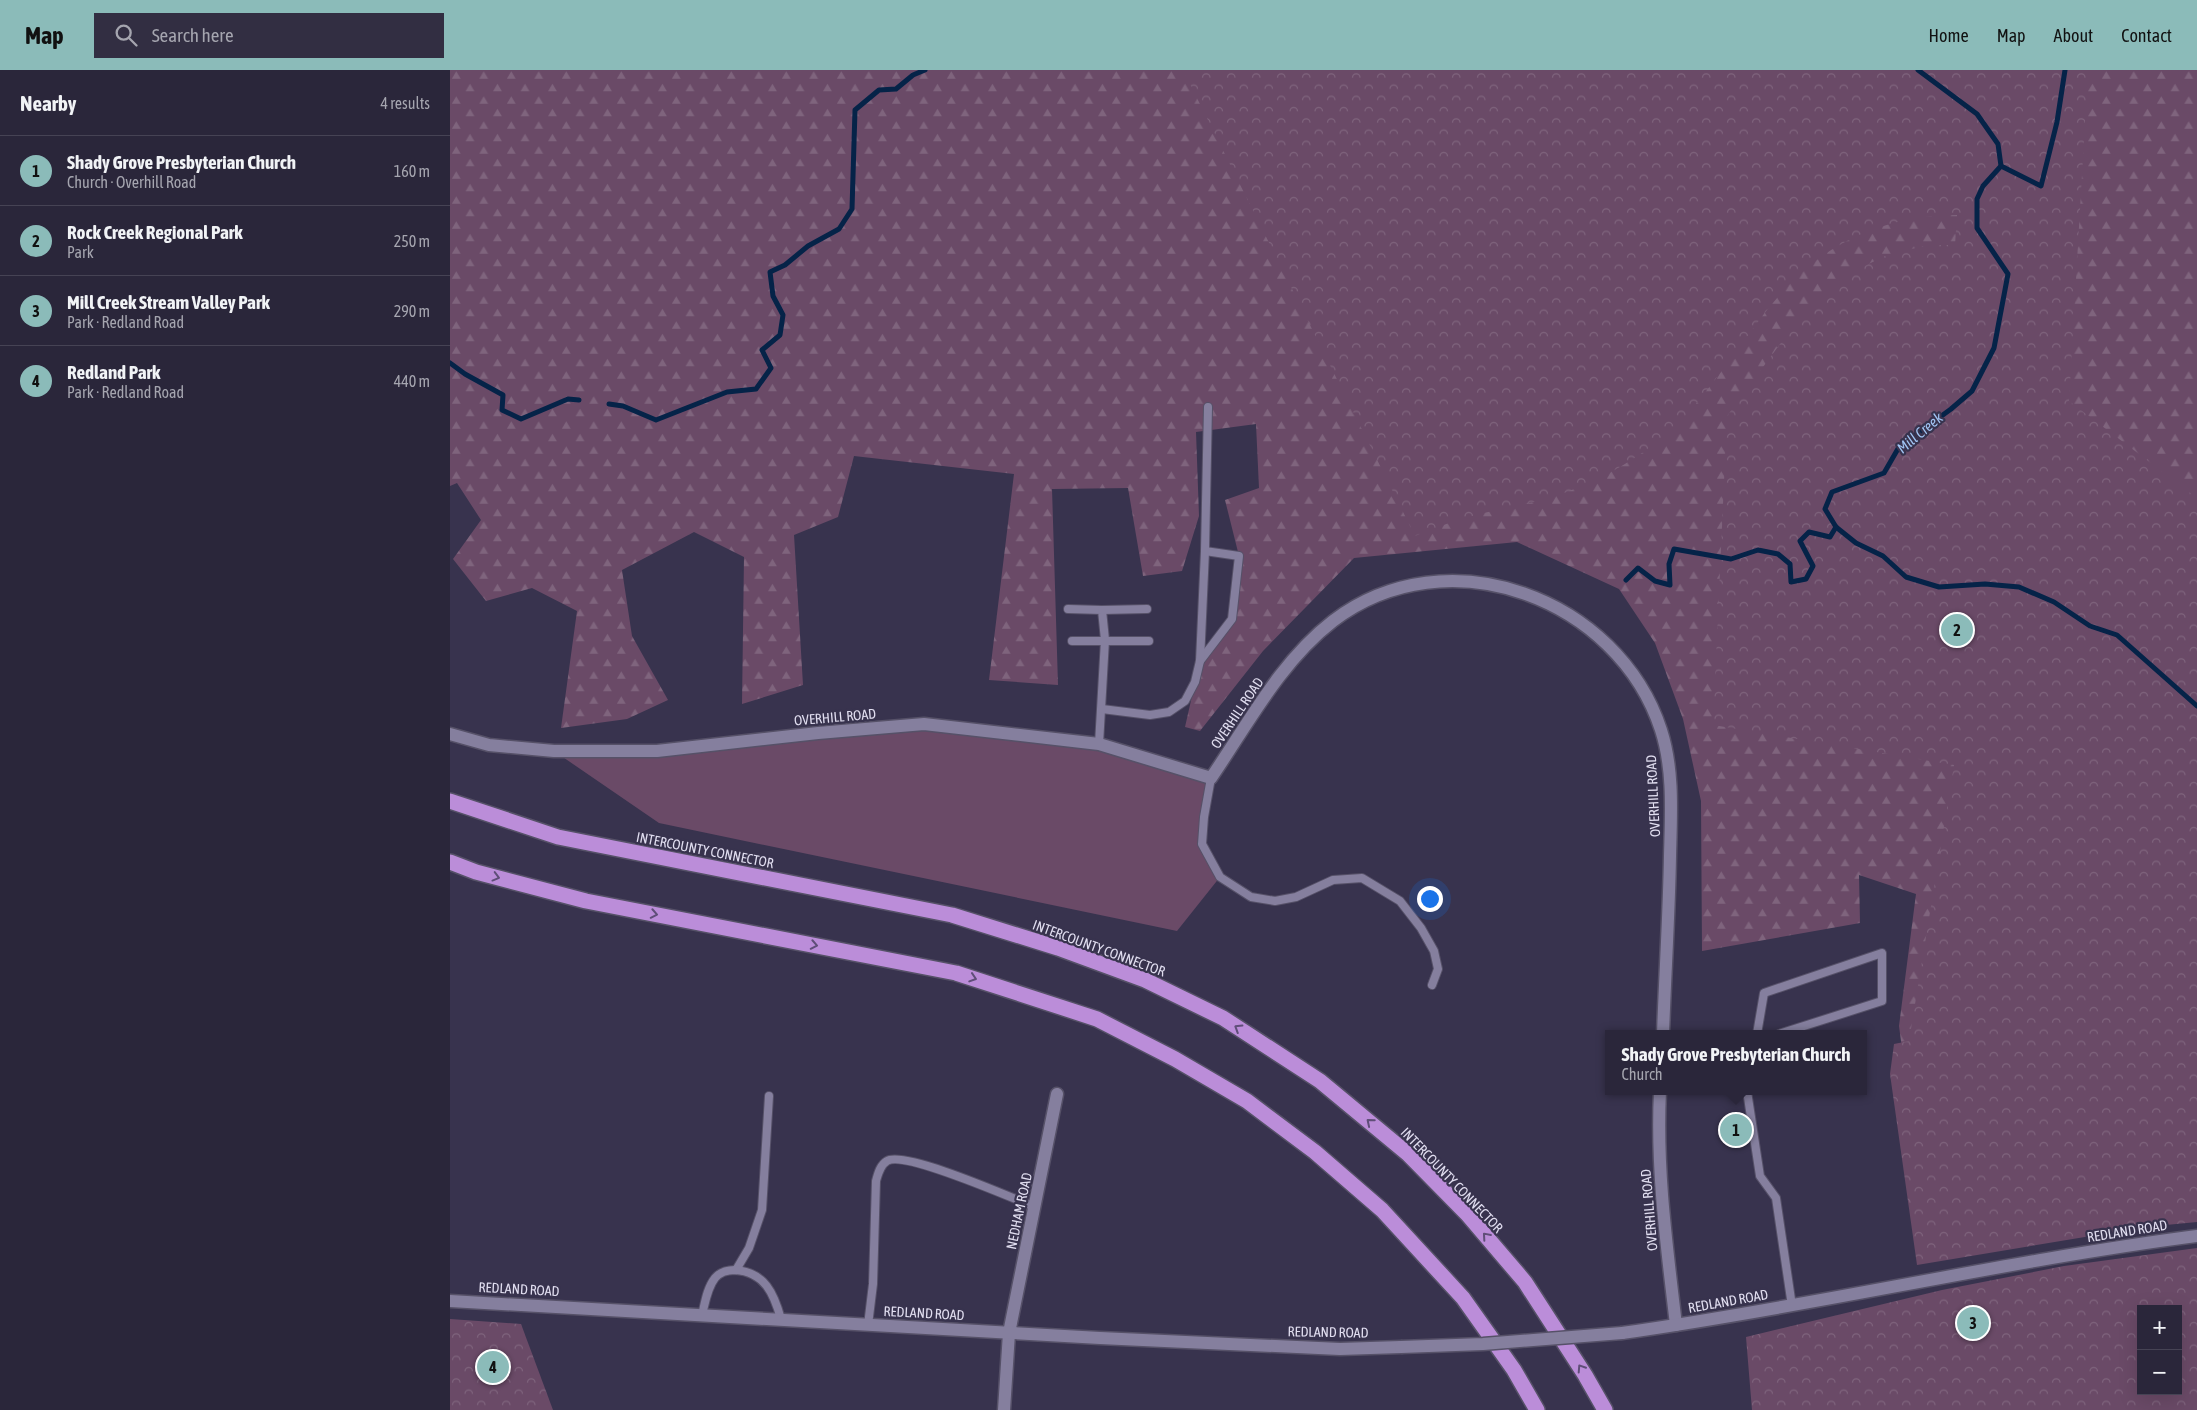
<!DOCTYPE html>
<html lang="en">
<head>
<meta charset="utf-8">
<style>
	body { margin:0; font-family:"Asap Condensed",sans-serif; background:#322e42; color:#f1f3f6 }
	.controls { position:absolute; right:15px; bottom:15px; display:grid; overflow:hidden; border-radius:0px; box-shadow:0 5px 20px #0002 }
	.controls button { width:45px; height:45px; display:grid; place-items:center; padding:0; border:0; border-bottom:1px solid #464354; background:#2a263a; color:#f1f3f6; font:25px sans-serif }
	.you { position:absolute; left:979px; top:828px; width:18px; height:18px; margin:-12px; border:4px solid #fff; border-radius:50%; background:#1a73e8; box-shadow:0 0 0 8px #1a73e833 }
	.badge { display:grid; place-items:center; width:32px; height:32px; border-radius:50%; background:#8bbbb9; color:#111; font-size:16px; font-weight:700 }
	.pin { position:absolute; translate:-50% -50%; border:2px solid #fff; box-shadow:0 1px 5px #0006 }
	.popup { position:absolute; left:1155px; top:960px; width:262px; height:65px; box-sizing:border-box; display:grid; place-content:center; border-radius:0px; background:#2a263a; filter:drop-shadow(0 1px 4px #0005); font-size:16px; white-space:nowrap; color:#a5a5af }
	.popup b { font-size:19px; color:#f1f3f6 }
	.popup::after { content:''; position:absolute; left:50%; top:100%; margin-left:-10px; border:10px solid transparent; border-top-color:#2a263a }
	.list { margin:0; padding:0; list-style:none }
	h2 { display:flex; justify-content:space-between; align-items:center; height:65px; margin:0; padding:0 20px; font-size:21px }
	h2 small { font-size:16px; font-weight:400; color:#a5a5af }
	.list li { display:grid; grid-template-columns:32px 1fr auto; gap:15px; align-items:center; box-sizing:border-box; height:70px; padding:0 20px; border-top:1px solid #464354 }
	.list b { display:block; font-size:19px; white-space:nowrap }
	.list p { margin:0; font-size:16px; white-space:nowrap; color:#a5a5af }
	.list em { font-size:16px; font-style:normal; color:#a5a5af }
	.icon { flex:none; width:28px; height:28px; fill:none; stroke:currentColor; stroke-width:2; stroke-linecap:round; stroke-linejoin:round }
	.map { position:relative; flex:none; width:1747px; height:1340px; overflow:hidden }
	header { display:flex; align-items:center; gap:30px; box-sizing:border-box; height:70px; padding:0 25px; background:#8bbbb9; color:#111 }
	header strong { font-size:24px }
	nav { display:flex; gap:28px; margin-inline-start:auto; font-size:18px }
	.search { width:350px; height:45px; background:#322e42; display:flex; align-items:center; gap:12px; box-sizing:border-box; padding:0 18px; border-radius:0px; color:#a5a5af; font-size:19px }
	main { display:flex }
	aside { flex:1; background:#2a263a }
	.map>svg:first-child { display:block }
	.green { fill:#6a4a67 }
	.forest { fill:url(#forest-firs) }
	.park { fill:url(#park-crowns); fill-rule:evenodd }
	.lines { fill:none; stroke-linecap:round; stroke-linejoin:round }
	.stream { stroke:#052348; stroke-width:5 }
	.service-casing { stroke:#565168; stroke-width:10 }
	.minor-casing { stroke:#565168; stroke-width:15 }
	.secondary-casing { stroke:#565168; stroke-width:15 }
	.motorway-casing { stroke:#565168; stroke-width:18 }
	.service { stroke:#857f9e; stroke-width:8 }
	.minor { stroke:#857f9e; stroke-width:12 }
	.secondary { stroke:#857f9e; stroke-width:12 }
	.motorway { stroke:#bb8dd9; stroke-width:15 }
	.secondary-bridge-casing { stroke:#565168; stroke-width:15; stroke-linecap:butt }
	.secondary-bridge { stroke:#857f9e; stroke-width:12 }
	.oneway { stroke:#5f4e78 }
	.labels { text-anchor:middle; stroke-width:4.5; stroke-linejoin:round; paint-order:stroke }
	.street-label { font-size:14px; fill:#e1def0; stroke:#38334e }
	.water-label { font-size:15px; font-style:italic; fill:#a1c4f3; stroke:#38334e }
</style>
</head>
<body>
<header>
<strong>Map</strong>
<div class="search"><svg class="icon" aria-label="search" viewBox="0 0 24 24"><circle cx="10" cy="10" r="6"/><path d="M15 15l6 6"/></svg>Search here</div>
<nav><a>Home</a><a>Map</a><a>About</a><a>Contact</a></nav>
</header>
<main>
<aside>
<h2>Nearby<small>4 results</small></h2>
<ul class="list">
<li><span class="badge">1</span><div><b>Shady Grove Presbyterian Church</b><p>Church · Overhill Road</p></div><em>160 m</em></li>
<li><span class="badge">2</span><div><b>Rock Creek Regional Park</b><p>Park</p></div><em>250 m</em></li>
<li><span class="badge">3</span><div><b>Mill Creek Stream Valley Park</b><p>Park · Redland Road</p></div><em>290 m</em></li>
<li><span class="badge">4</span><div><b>Redland Park</b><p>Park · Redland Road</p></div><em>440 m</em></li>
</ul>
</aside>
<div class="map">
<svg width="1747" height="1340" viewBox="0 0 1747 1340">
	<defs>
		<pattern id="forest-firs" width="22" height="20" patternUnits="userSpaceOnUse" patternTransform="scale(1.25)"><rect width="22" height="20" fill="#6a4a67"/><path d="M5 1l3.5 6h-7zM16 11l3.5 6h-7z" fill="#7f647d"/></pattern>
		<pattern id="park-crowns" width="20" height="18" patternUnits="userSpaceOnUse" patternTransform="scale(1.25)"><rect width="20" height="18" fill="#6a4a67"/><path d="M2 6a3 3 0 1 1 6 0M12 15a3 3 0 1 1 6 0" fill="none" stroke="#7f647d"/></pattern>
	</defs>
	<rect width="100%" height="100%" fill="#38334e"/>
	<!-- green -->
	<polygon class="green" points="474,654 649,674 761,708 752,774 770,807 727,861 209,753 104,681 207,681"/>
	<!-- forest -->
	<polygon class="forest" points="0,0 1747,0 1747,1144 1479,1184 1449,956 1466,824 1409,805 1410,853 1252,881 1251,731 1233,649 1205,573 1169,519 1067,472 904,488 813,581 750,661 735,657 750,591 782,549 789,486 775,430 809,418 806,354 746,362 749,446 732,501 693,506 678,418 602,419 608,615 539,610 564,404 404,386 388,447 344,465 353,615 292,634 294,487 244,462 172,500 182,566 218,630 177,649 111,658 127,541 82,518 36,531 3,489 31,450 7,413 0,416"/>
	<!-- park -->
	<g class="park">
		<path d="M733,0H1638L1619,331L1747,428V1152L1695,1157L1467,1195L1440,1004L1444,974L1459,971L1504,695L1263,655L1277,346L1347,251L1371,224L1400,203L1435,186L1477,175H1505L1507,145C1449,145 1394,164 1351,203C1320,231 1296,270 1270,303C1251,328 1232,354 1206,373C1178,394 1147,411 1114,423C1084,434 1052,438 1022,446C1002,451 983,459 965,466Z"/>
		<path d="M1747,1178V1340H1302L1296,1267L1492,1220L1614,1196ZM1691,1239H1728V1321H1691Z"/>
		<polygon points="0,1249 71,1254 103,1340 0,1340"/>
	</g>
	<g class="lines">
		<!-- stream -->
		<g class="stream">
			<polyline points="1468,0 1527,44 1548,74 1551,96 1533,116 1527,129 1527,158 1558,204 1544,278 1522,321 1501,339 1449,377 1434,403 1382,422 1375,439 1386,457 1406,473 1433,486 1456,507 1489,517 1535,514 1569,517 1604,532 1640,556 1667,565 1747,636"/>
			<polyline points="1551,96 1591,116 1607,52 1615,0"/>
			<polyline points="0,293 15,304 53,325 52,340 71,349 118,329 129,330"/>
			<polyline points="159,334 173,336 206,350 277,322 306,319 321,298 312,280 330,265 333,245 323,226 320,202 335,195 358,176 389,159 402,139 405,40 429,20 446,19 463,5 475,0"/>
			<polyline points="1176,510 1188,498 1205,511 1220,515 1219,494 1224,479 1281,489 1308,480 1328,484 1340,494 1341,512 1356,509 1363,496 1350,471 1359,462 1380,467 1386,457"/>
		</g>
		<!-- service casing -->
		<g class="service-casing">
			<g id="service">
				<polyline points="618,539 652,540 655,570 649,674"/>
				<polyline points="652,540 697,539"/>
				<polyline points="622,571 699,571"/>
				<polyline points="750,591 782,549 789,486 755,481"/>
				<polyline points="652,639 700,645 719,642 735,631 745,612 750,591 755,481 758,337"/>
				<polyline points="761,708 754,747 752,774 770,807 801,827 825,831 846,827 883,810 912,808 950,831 971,858 984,881 988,899 982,915"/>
				<polyline points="1307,964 1314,923 1432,883 1432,931 1329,964"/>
				<polyline points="1297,1021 1310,1106 1326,1128 1342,1236"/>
				<polyline points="286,1200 299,1178 312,1140 319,1026"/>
				<path d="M252,1245C255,1233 257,1218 265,1208C270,1202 277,1200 285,1200C315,1202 324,1224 331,1249"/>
				<path d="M418,1255L423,1214L426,1111C428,1104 430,1095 437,1091C454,1080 562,1128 585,1137"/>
			</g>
		</g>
		<!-- minor casing -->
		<g class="minor-casing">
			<g id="minor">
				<path d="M0,664L39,675L104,681H207L368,663L474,654L649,674L761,708C798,654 830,592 883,551C997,464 1168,528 1211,660C1224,700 1221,744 1220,786C1219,845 1215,905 1213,964"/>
				<path d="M1210,1021C1206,1100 1217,1178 1226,1255"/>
				<polyline points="554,1340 559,1263 607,1024"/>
			</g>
		</g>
		<!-- secondary casing -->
		<g class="secondary-casing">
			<g id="secondary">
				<polyline points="0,1231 650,1268 890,1279 951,1277"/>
				<path d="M1172,1263C1365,1236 1554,1191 1747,1166"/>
			</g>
		</g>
		<!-- motorway casing -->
		<g class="motorway-casing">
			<g id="motorway">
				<polyline points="0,731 108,767 502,845 608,878 695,910 773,948 870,1011 958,1084 1017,1144 1075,1212 1135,1305 1155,1340"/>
				<polyline points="0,792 26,802 136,831 506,903 647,949 725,989 797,1031 865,1082 932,1140 1013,1228 1064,1300 1087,1340"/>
			</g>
		</g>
		<!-- service -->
		<use href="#service" class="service"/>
		<!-- minor -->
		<use href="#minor" class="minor"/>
		<!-- secondary -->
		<use href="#secondary" class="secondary"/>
		<!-- motorway -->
		<use href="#motorway" class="motorway"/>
		<!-- secondary-bridge casing -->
		<g class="secondary-bridge-casing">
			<polyline id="secondary-bridge" points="951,1277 1033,1274 1172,1263"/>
		</g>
		<!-- secondary-bridge -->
		<use href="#secondary-bridge" class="secondary-bridge"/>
	</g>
	<!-- one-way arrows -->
	<defs><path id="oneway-chevron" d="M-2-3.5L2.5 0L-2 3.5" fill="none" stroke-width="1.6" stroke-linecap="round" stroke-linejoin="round" transform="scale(1.25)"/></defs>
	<g class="oneway">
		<use href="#oneway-chevron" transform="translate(46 807) rotate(15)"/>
		<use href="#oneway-chevron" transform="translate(204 844) rotate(11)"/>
		<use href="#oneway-chevron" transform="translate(364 875) rotate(11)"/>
		<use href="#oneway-chevron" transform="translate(523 908) rotate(18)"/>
		<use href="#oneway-chevron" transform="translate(788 958) rotate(-148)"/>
		<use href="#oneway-chevron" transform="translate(920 1052) rotate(-140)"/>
		<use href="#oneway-chevron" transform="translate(1036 1166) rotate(-131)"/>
		<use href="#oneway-chevron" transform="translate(1131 1298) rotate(-123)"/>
	</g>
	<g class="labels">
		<!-- street labels -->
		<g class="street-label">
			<text transform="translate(787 643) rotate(-56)" y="5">OVERHILL ROAD</text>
			<text transform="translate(385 647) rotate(-5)" y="5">OVERHILL ROAD</text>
			<text transform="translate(1203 726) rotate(-93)" y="5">OVERHILL ROAD</text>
			<text transform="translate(255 780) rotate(11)" y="5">INTERCOUNTY CONNECTOR</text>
			<text transform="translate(649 878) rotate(20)" y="5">INTERCOUNTY CONNECTOR</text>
			<text transform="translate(1002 1110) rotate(46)" y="5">INTERCOUNTY CONNECTOR</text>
			<text transform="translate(1199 1140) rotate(-95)" y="5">OVERHILL ROAD</text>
			<text transform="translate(569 1141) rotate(-78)" y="5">NEDHAM ROAD</text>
			<text transform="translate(1677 1161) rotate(-9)" y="5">REDLAND ROAD</text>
			<text transform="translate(69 1219) rotate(3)" y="5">REDLAND ROAD</text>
			<text transform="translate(1278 1231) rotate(-10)" y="5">REDLAND ROAD</text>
			<text transform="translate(474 1243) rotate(3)" y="5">REDLAND ROAD</text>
			<text transform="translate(878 1262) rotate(1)" y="5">REDLAND ROAD</text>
		</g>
		<!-- water labels -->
		<g class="water-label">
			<text transform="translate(1470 363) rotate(-40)" y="5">Mill Creek</text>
		</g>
	</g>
</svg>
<div class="controls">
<button>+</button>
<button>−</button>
</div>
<div class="you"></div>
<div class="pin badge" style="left:1286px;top:1060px">1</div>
<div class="popup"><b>Shady Grove Presbyterian Church</b>Church</div>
<div class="pin badge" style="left:1507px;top:560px">2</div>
<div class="pin badge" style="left:1523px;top:1253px">3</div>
<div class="pin badge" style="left:43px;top:1297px">4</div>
</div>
</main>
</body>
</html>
